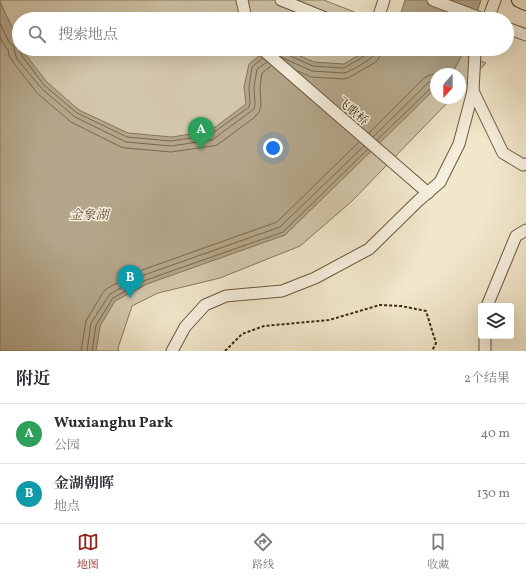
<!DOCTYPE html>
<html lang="zh">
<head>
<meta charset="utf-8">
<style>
	body { margin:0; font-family:Vollkorn,"Noto Serif SC",serif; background:#f2f2f3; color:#2b2b33 }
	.controls { position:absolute; right:12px; bottom:12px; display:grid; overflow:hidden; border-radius:4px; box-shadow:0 4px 16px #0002 }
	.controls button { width:36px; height:36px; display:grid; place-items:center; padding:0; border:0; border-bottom:1px solid #e1e1e2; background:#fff; color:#2b2b33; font:20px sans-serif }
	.compass { position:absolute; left:430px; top:68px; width:36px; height:36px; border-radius:50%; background:#fff; box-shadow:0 4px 16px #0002; rotate:201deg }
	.you { position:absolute; left:273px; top:148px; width:14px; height:14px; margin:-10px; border:3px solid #fff; border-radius:50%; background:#1a73e8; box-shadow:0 0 0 6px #1a73e833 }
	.badge { display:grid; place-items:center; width:26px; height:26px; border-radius:50%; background:#8f2418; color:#fff; font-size:13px; font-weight:700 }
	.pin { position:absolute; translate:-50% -33px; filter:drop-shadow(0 1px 2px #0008) }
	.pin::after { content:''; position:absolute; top:21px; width:14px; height:12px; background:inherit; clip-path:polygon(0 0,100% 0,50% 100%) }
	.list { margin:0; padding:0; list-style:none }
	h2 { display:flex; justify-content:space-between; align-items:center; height:52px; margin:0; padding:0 16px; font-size:17px }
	h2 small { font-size:13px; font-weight:400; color:#7c7c81 }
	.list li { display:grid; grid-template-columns:26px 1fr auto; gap:12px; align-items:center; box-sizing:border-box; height:60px; padding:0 16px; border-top:1px solid #e1e1e2 }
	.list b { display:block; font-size:15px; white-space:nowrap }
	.list p { margin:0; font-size:13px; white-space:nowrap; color:#7c7c81 }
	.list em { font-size:13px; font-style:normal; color:#7c7c81 }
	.icon { flex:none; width:22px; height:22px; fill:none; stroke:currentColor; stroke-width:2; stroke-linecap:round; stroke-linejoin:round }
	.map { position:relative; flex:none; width:526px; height:351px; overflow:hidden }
	.search { position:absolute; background:#fff; box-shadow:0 4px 16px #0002; left:12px; right:12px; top:12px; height:44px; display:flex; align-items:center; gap:10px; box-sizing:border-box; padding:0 14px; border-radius:22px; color:#7c7c81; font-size:15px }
	.sheet { height:172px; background:#fff }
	nav { display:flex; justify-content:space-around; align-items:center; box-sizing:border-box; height:56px; border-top:1px solid #e1e1e2; background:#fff; font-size:11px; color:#7c7c81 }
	nav a { display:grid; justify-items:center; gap:2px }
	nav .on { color:#8f2418 }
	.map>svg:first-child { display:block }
	.green { fill:#d3c7ab; stroke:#89785c }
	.water { fill:#b4a68a; stroke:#857458 }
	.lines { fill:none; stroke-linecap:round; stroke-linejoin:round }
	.shore { stroke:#7a684c; stroke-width:1 }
	.minor-casing { stroke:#6c583c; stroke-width:13 }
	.major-casing { stroke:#3f290d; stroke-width:16 }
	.path { stroke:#3f290d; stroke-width:2; stroke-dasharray:3 2; stroke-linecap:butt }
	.minor { stroke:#f6efdd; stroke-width:11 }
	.major { stroke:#f1e7cb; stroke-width:14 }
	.labels { text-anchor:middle; stroke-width:3; stroke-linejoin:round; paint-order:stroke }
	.street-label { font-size:12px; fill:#3f290d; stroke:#f6efdd }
	.water-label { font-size:13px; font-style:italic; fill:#624e32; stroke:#f6efdd }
</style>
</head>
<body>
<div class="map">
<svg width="526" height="351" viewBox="0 0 526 351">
	<rect width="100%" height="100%" fill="#f1e7cb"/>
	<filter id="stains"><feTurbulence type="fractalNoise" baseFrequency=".005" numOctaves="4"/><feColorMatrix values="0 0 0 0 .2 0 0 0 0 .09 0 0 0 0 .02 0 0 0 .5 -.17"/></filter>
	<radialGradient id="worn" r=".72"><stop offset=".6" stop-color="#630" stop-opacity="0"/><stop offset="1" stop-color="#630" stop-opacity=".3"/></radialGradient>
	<!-- green -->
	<polygon class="green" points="0,0 324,0 372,19 19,19 19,49 449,49 486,63 460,90 460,74 436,74 436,98 452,98 351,202 300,246 220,278 158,293 132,306 118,348 119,351 0,351"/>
	<!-- water -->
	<g class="water">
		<polygon points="405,0 481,0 475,19 399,19"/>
		<polygon points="0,2 19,42 19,49 23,49 25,54 47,82 79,110 128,133 172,137 210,131 246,104 244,87 249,64 268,49 284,49 314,62 344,64 369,49 465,49 454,70 450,74 436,74 436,88 285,235 147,284 115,301 100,326 96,351 0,351"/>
	</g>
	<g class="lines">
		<!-- shore -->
		<g class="shore">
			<polyline points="0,23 9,42 14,47 15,53 17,59 42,89 75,117 126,142 171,146 212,140 254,109 255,104 254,87 257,69 267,62"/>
			<polyline points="0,37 4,45 8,50 9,56 13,62 37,93 71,122 121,147 126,148 171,152 212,146 217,145 255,117 259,112 261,106 260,87 262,73 271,66"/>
			<polyline points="19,49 22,56 44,85 77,113 127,137 171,141 210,135 249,107 250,103 249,87 252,67 263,58"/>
			<polyline points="284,49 284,52 286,54 313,66 344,68 368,54 370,52 370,49"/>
			<path d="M275,52L278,51L281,56L283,58L312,71L344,73C349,72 371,60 374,55C376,53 375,52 375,49"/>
			<polyline points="298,71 311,77 343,79 348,78 376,62 380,56 382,49"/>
			<polyline points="369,133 424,78 430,75 436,74"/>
			<polyline points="373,137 428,83 432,81 436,81"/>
			<polyline points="377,140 432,87 436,86"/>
			<polyline points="81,351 86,321 102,294 106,289 142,270 277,222 359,142"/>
			<polyline points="87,351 91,323 110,294 144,275 280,227 364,146"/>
			<polyline points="92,351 96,325 113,298 146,280 283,232 368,149"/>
		</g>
		<!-- minor casing -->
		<g class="minor-casing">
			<g id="minor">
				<polyline points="242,0 246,19"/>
				<polyline points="281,0 328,19"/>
				<polyline points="433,0 483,19"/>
				<polyline points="375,19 379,15 384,0"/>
				<polyline points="488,19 495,0"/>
				<polyline points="507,28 526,35"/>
				<polyline points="262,49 428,193"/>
				<polyline points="473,91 503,153 523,165 526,164"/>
				<polyline points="487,306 516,236 526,230"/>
				<polyline points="485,336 485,351"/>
				<polyline points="172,351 185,327 205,305 226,296 282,291 315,278 369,249 418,201 440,182 459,144 473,91 475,53 477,49"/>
			</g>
		</g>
		<!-- major casing -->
		<g class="major-casing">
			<polyline id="major" points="519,0 526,3"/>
		</g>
		<!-- path -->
		<polyline class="path" points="225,351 242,334 264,326 329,320 380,305 401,306 426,311 436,343 432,351"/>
		<!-- minor -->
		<use href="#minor" class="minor"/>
		<!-- major -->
		<use href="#major" class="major"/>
	</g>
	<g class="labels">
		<!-- street labels -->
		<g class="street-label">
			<text transform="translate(353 111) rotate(41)" y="4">飞歌桥</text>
		</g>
		<!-- water labels -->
		<g class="water-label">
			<text x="89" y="219">金象湖</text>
		</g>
	</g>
	<rect width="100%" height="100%" filter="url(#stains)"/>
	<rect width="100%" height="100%" fill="url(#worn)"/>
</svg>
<div class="controls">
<button><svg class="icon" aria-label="layers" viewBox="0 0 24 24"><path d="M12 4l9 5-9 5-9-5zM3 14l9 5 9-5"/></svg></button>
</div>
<svg class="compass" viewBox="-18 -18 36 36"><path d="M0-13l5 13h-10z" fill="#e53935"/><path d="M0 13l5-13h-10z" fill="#7c7c81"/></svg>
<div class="you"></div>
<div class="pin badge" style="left:201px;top:150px;background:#2e9e5b">A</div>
<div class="pin badge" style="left:130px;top:298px;background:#0f9aa8">B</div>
<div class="search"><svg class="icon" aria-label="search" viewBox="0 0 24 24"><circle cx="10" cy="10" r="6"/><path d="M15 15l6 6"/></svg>搜索地点</div>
</div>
<section class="sheet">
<h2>附近<small>2个结果</small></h2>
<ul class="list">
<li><span class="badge" style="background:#2e9e5b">A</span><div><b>Wuxianghu Park</b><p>公园</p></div><em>40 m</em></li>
<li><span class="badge" style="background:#0f9aa8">B</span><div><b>金湖朝晖</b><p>地点</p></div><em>130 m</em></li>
</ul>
</section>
<nav>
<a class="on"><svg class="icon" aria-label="map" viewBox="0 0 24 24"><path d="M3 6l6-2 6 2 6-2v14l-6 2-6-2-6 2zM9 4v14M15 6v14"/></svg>地图</a>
<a><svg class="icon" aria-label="directions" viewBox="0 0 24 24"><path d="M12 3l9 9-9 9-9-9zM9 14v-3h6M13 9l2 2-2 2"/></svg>路线</a>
<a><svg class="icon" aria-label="saved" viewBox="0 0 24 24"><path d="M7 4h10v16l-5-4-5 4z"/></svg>收藏</a>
</nav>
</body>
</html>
